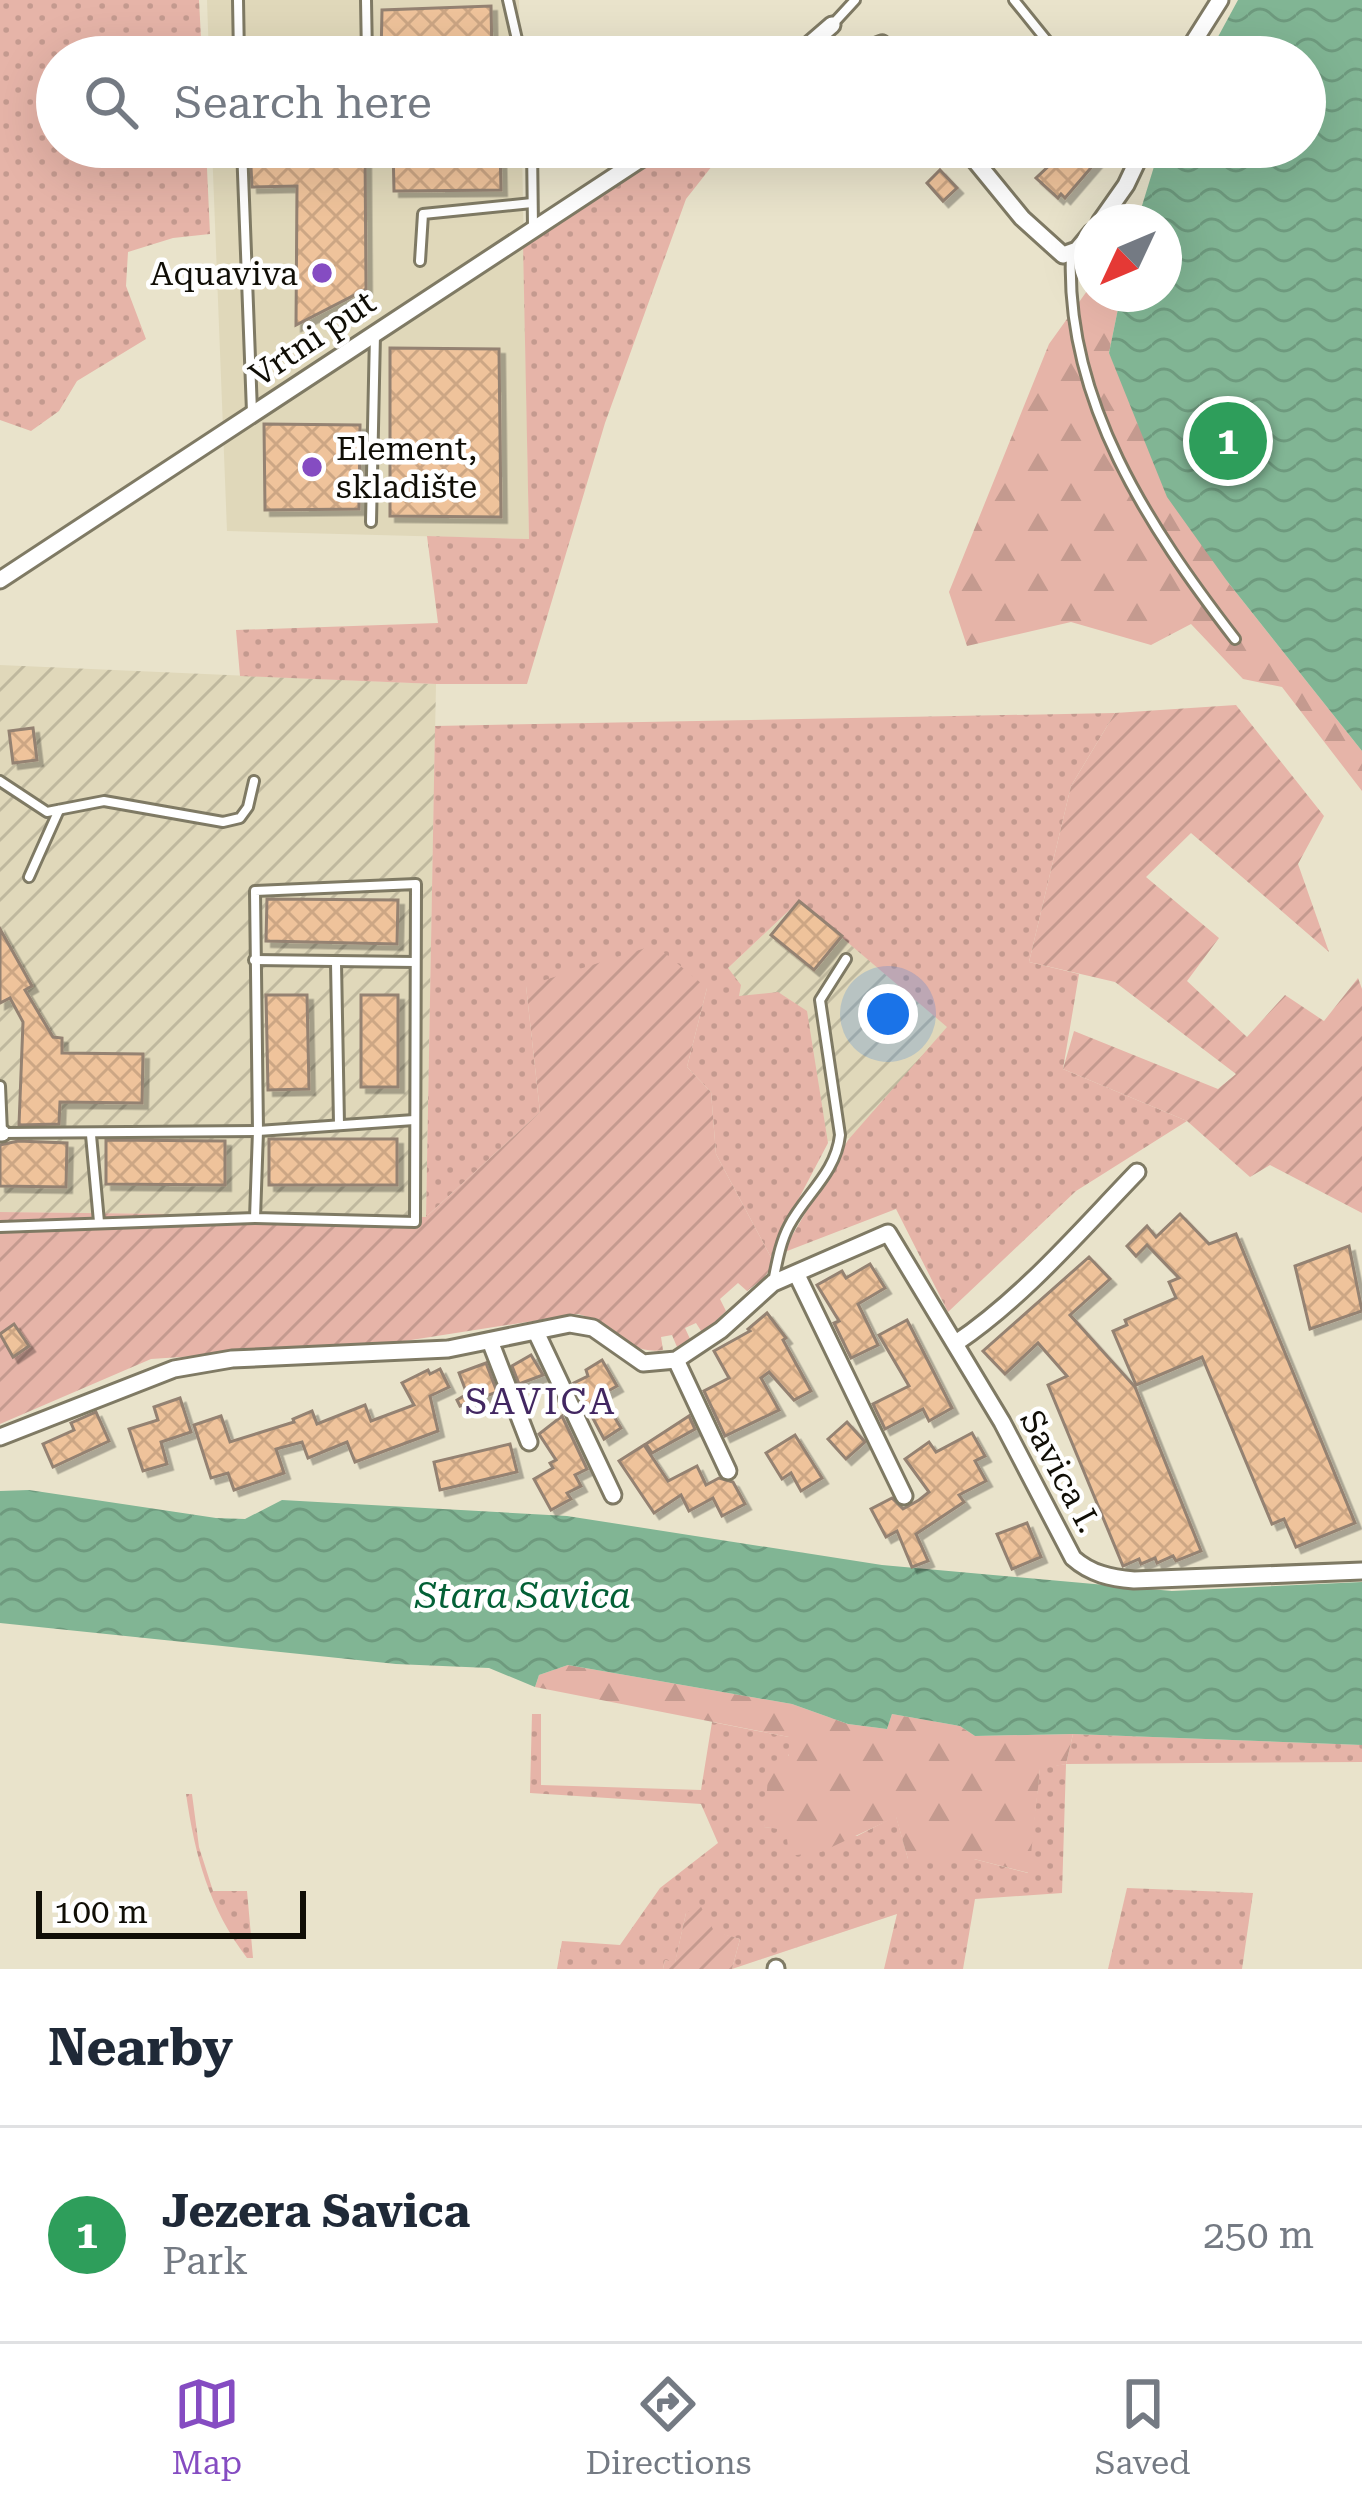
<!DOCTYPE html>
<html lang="en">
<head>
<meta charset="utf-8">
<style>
	body { margin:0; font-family:"Roboto Serif",serif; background:#f2f2f3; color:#1f2937 }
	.compass { position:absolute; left:1074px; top:204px; width:108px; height:108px; border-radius:50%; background:#fff; box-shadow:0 12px 48px #0002; rotate:226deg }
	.scale { position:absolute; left:36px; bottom:30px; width:270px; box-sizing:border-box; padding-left:12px; border:6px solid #100e06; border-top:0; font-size:33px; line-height:42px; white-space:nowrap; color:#100e06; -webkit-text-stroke:9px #fff; paint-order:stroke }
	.you { position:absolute; left:888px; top:1014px; width:42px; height:42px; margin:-30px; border:9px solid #fff; border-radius:50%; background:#1a73e8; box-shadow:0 0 0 18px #1a73e833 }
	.badge { display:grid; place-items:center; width:78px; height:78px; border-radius:50%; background:#854cc2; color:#fff; font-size:39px; font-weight:700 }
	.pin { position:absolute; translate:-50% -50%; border:6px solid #fff; box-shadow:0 3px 12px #0006 }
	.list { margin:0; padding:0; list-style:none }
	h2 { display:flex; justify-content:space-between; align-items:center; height:156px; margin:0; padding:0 48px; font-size:51px }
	h2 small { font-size:39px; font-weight:400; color:#747a83 }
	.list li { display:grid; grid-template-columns:78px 1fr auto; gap:36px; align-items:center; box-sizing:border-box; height:216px; padding:0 48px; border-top:3px solid #e0e1e3 }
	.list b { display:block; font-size:45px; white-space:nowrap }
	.list p { margin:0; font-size:39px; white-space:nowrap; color:#747a83 }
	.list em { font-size:39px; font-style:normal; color:#747a83 }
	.icon { flex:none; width:66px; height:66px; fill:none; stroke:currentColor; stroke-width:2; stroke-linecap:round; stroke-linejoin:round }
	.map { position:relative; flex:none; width:1362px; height:1969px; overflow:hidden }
	.search { position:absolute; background:#fff; box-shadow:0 12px 48px #0002; left:36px; right:36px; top:36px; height:132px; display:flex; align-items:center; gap:30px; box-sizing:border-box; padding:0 42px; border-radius:66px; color:#747a83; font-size:45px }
	.sheet { height:372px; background:#fff }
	nav { display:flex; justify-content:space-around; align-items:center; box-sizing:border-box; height:168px; border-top:3px solid #e0e1e3; background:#fff; font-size:33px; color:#747a83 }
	nav a { display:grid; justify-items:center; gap:6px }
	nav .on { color:#854cc2 }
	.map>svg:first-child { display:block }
	.built { fill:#e0d8ba }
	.industrial { fill:url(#industrial-furrows) }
	.grass { fill:url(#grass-dots) }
	.forest { fill:url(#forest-firs) }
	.garden { fill:url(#garden-furrows) }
	.water { fill:url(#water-waves) }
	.building { fill:url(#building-cross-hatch); stroke:#948272; stroke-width:3; filter:url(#shadow) }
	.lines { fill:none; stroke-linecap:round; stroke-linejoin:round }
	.lane-casing { stroke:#7f7a64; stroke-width:14 }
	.street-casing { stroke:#7f7a64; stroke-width:21 }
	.lane { stroke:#fff; stroke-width:8 }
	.street { stroke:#fff; stroke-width:15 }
	.poi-dot { fill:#854cc2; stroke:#fff; stroke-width:4.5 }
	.labels { text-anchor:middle; stroke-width:9; stroke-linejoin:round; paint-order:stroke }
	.poi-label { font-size:33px; fill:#100e06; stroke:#fff; text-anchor:end }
	.street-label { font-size:33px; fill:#100e06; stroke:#fff }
	.neighbourhood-label { font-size:36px; letter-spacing:3px; fill:#422761; stroke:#fff }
	.water-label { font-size:36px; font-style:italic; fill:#036036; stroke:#fff }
</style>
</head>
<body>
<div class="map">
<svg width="1362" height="1969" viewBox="0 0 1362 1969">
	<defs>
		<pattern id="industrial-furrows" width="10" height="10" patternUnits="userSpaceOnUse" patternTransform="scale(3)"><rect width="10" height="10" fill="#e0d8ba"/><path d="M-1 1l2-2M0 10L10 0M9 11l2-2" fill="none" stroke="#bfb89e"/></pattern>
		<pattern id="grass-dots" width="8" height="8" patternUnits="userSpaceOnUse" patternTransform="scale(3)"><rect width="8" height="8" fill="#e6b4a8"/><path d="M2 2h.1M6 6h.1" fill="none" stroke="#c49a8f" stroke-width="1.8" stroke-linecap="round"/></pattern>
		<pattern id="forest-firs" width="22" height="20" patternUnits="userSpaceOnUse" patternTransform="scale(3)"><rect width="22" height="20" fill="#e6b4a8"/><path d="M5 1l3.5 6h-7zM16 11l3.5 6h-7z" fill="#c49a8f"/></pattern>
		<pattern id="garden-furrows" width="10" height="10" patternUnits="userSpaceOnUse" patternTransform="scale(3)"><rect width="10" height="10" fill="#e6b4a8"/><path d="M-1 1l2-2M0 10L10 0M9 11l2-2" fill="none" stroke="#c49a8f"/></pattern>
		<pattern id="water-waves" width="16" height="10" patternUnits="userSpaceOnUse" patternTransform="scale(3)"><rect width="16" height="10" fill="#81b594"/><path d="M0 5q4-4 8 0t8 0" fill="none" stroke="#6e9a7e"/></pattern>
		<pattern id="building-cross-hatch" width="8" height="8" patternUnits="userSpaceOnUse" patternTransform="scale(3)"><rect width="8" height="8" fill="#efc39b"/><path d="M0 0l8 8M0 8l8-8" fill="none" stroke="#cca684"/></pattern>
		<filter id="shadow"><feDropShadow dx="5.5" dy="5.5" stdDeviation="0" flood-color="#0004"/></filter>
	</defs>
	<rect width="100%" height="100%" fill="#e9e3cb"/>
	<!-- built -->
	<g class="built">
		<polygon points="207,0 519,0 520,57 209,57"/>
		<polygon points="212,147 522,147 529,539 227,531"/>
	</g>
	<!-- industrial -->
	<g class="industrial">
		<polygon points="0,665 436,684 426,1217 0,1212"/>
		<polygon points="799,901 954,1032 871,1135 769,1150 707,988"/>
	</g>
	<!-- grass -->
	<g class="grass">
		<polygon points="0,0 199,0 202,57 57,57 57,147 206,147 210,234 173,238 128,252 126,286 146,339 77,381 59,411 31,431 0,420"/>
		<polygon points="674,147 727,147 686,199 605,423 527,684 436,684 240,676 236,630 438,623 427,536 529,539 523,243"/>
		<polygon points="1115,713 1071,786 1029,962 1079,974 1063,1069 1187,1121 1076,1191 948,1312 896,1209 782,1253 848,1140 947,1027 799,901 728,968 741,985 739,996 778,992 807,1011 828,1143 777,1240 774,1263 716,1154 711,1092 687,1067 707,988 526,986 540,1112 426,1217 435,726"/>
		<polygon points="532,1714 541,1714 541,1785 701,1790 712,1722 789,1737 789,1754 764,1827 857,1836 896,1816 908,1859 974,1859 1028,1873 1040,1768 1066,1764 1073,1734 1362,1745 1362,1762 1066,1764 1062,1893 975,1899 963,1969 884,1969 897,1914 732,1969 740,1939 714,1932 686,1913 675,1963 665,1960 663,1969 557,1969 562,1941 620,1945 660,1888 718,1843 701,1804 530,1793"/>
		<path d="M192,1794L199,1847L213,1891H247L253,1958H247C209,1908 195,1856 186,1794Z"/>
		<polygon points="1127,1888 1253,1893 1242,1969 1108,1969"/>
	</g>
	<!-- forest -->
	<g class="forest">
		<polygon points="1092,284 1092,294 1121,294 1109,353 1227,581 1362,751 1362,791 1282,687 1243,679 1191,624 1151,645 1071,622 967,646 949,592 1049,344"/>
		<polygon points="568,1665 792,1704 848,1724 887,1729 892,1714 960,1726 975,1736 1073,1734 1066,1764 1040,1769 1029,1873 974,1859 908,1859 896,1817 821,1852 789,1856 786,1830 764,1827 768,1777 789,1755 789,1737 535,1687 539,1675"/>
	</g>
	<!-- garden -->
	<g class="garden">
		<polygon points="1236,705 1324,816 1298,864 1329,952 1191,833 1146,877 1219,938 1187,981 1247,1037 1285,995 1324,1021 1358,978 1362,989 1362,1213 1270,1165 1250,1177 1187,1121 1063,1069 1074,1031 1218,1089 1236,1074 1115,982 1029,962 1071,786 1115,713"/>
		<path d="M655,945L707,988L687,1067L711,1092L716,1154L774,1263L764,1278L747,1291L738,1283L720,1299L726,1311L703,1334L696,1323L685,1328L691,1341L677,1347L672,1335L661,1337L663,1350C628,1356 610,1322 578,1314L392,1343L151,1359L0,1424V1212L426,1217L540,1112L526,986Z"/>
		<polygon points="700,1905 714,1931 740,1939 732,1969 663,1969 665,1960 675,1962 686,1913"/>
	</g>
	<!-- water -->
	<g class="water">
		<polygon points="1238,0 1362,0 1362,751 1227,581 1167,497 1109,353 1121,294 1164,294 1164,222 1137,222 1160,147 1305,147 1305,57 1207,57"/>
		<polygon points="29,1490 216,1518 245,1519 282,1500 567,1516 882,1565 1172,1591 1362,1582 1362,1745 1073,1734 975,1736 960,1726 892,1714 887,1729 848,1724 792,1704 568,1665 539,1675 535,1687 489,1668 396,1664 0,1623 0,1491"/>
	</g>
	<!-- building -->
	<g class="building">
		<polygon points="491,6 492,57 381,57 382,10"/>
		<polygon points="250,147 365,147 366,289 296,325 297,186 252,187"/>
		<polygon points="393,147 500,147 501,190 394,191"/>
		<polygon points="1069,147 1079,147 1096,162 1065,198 1061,194 1058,198 1036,178"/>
		<polygon points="940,170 957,188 943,201 927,183"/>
		<polygon points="390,348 499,349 501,517 390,516"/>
		<polygon points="264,424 360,425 359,509 265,510"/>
		<polygon points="33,728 37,760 13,763 9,731"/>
		<polygon points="267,899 398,900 397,944 266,941"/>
		<polygon points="799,901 842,936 814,970 771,935"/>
		<polygon points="0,929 32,986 25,990 53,1037 62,1038 62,1053 143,1054 142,1103 60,1102 59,1124 19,1125 23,1022 10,998 0,1003"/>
		<polygon points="266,995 307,995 309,1089 268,1090"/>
		<rect x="361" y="995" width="37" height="92"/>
		<rect x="269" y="1139" width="128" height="46"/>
		<polygon points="106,1140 225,1141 225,1185 106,1184"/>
		<polygon points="18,1141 67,1143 66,1187 0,1186 0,1145"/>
		<polygon points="1180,1214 1209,1244 1236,1234 1355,1523 1296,1547 1284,1519 1272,1524 1202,1357 1136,1385 1113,1331 1127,1325 1125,1320 1176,1298 1169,1282 1179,1278 1147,1245 1136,1256 1127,1246 1147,1226 1156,1237"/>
		<polygon points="1349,1246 1362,1311 1310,1329 1295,1266"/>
		<polygon points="1089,1257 1110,1279 1070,1315 1135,1387 1201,1551 1176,1561 1173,1556 1157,1563 1155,1558 1141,1564 1139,1559 1123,1566 1048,1385 1067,1376 1038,1343 1005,1374 983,1351"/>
		<polygon points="870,1264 885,1288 858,1304 878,1345 851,1358 834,1323 839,1321 817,1285 842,1271 846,1278"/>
		<polygon points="767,1313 786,1338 783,1340 811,1391 794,1400 769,1372 761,1378 779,1410 725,1436 704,1391 729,1378 714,1351 750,1331 748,1329"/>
		<polygon points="907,1320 952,1408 929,1421 923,1409 885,1429 873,1404 909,1386 879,1335"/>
		<polygon points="14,1324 29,1346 13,1357 0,1334"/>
		<polygon points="531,1355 543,1375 519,1384 512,1366"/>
		<polygon points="602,1360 617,1386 601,1395 621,1428 604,1439 574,1383 588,1376 586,1370"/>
		<polygon points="486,1363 497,1392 460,1406 457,1400 467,1394 459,1373"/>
		<polygon points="440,1369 449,1387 430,1396 438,1431 355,1462 347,1442 308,1458 302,1442 276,1449 284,1473 234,1490 228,1473 211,1478 194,1425 221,1416 230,1442 294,1422 293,1419 312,1411 317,1424 365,1405 371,1421 414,1405 402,1383 428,1370 430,1374"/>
		<polygon points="180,1398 191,1432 161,1442 167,1464 143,1471 129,1429 158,1420 154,1407"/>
		<polygon points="96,1412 109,1441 53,1467 43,1444 74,1430 71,1423"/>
		<polygon points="562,1416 587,1469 575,1475 581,1486 567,1493 571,1499 551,1510 534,1479 553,1468 550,1463 556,1460 539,1434"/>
		<polygon points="689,1416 695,1429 652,1453 646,1444"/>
		<polygon points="847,1422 865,1442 846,1459 828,1439"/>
		<polygon points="972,1433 985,1456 975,1461 986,1481 959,1495 964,1502 916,1534 928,1561 912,1567 897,1531 886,1537 871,1509 892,1498 903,1509 919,1500 929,1492 905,1459 929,1442 936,1452"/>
		<polygon points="795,1435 822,1478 801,1491 791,1473 782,1479 766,1453"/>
		<polygon points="510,1444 517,1472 440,1490 434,1462"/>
		<polygon points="644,1445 668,1481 697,1466 706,1485 719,1478 733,1482 745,1504 722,1516 713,1498 689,1511 681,1495 654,1513 619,1461"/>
		<polygon points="1027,1523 1041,1557 1012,1569 997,1534"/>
	</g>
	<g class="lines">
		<!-- lane casing -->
		<g class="lane-casing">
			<g id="lane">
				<polyline points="238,0 239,57"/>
				<polyline points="366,0 367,57"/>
				<polyline points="508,0 521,57"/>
				<polyline points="1014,0 1060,57"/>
				<polyline points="832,25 855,0"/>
				<polyline points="242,147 252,412"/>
				<polyline points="532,147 533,227"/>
				<polyline points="999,161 1009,147"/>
				<path d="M1071,254C1065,401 1149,527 1235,639"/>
				<polyline points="420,261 423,214 532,203"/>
				<polyline points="371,522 375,334"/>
				<polyline points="0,781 47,812 104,801 223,822 240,818 248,807 254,781"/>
				<polyline points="29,877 59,810"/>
				<polyline points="254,960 415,962"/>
				<polyline points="336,963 339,1124"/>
				<polyline points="0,1086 2,1133 258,1131 414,1120"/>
				<polyline points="91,1135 99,1222"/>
				<polyline points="0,1227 255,1218 415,1222 416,884 255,891 258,1131 255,1218"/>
				<path d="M773,1282C777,1263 780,1243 789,1226C805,1195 836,1173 840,1135L820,1000L846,959"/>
			</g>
		</g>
		<!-- street casing -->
		<g class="street-casing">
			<g id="street">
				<path d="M804,50C828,62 859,54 882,44L894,57"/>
				<polyline points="795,57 832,25"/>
				<polyline points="1184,57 1220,0"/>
				<polyline points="964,147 1022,218 1063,255 1077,250 1092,232"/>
				<polyline points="1100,222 1126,185 1144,147"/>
				<polyline points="0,580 659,147"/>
				<polyline points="0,1133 2,1133"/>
				<polyline points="797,1275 904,1496"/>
				<polyline points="536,1332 613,1495"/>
				<polyline points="490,1341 529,1442"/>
				<path d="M956,1343C1024,1297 1080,1231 1137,1172"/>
				<polyline points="676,1360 728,1471"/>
				<path d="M0,1437L174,1369L232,1359L448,1349L570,1324L593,1328L643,1363L676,1360L721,1330L773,1283L888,1233L1002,1422L1073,1558C1091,1574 1111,1578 1134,1580L1362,1571"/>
				<polyline points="776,1969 776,1968"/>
			</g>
		</g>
		<!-- lane -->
		<use href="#lane" class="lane"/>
		<!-- street -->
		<use href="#street" class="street"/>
	</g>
	<!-- markers -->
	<g class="poi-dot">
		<circle cx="322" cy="273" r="12"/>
		<circle cx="312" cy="467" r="12"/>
	</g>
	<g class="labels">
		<!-- poi labels -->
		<g class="poi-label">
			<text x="298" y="285">Aquaviva</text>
			<text x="336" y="460" text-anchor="start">Element,<tspan x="336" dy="38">skladište</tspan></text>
		</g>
		<!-- street labels -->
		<g class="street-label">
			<text transform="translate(312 338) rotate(-34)" y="12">Vrtni put</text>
			<text transform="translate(1061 1471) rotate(62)" y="12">Savica I.</text>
		</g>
		<!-- neighbourhood labels -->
		<g class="neighbourhood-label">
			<text x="541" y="1414">SAVICA</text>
		</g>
		<!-- water labels -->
		<g class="water-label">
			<text x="523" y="1608">Stara Savica</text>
		</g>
	</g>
</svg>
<svg class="compass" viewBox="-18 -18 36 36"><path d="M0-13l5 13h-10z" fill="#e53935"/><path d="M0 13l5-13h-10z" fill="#747a83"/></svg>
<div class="scale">100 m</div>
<div class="you"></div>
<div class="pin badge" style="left:1228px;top:441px;background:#2e9e5b">1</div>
<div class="search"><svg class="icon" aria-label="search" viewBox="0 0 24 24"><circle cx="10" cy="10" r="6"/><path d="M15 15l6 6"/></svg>Search here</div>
</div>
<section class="sheet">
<h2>Nearby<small></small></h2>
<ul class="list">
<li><span class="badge" style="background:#2e9e5b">1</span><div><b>Jezera Savica</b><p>Park</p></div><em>250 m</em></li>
</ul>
</section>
<nav>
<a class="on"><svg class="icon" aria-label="map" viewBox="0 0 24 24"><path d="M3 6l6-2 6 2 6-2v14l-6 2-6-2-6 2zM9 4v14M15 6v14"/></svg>Map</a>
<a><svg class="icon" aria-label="directions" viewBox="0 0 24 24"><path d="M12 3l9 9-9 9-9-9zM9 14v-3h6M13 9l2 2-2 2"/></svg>Directions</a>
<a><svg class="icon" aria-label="saved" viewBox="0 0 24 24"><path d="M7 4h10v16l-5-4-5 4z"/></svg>Saved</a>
</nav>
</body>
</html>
